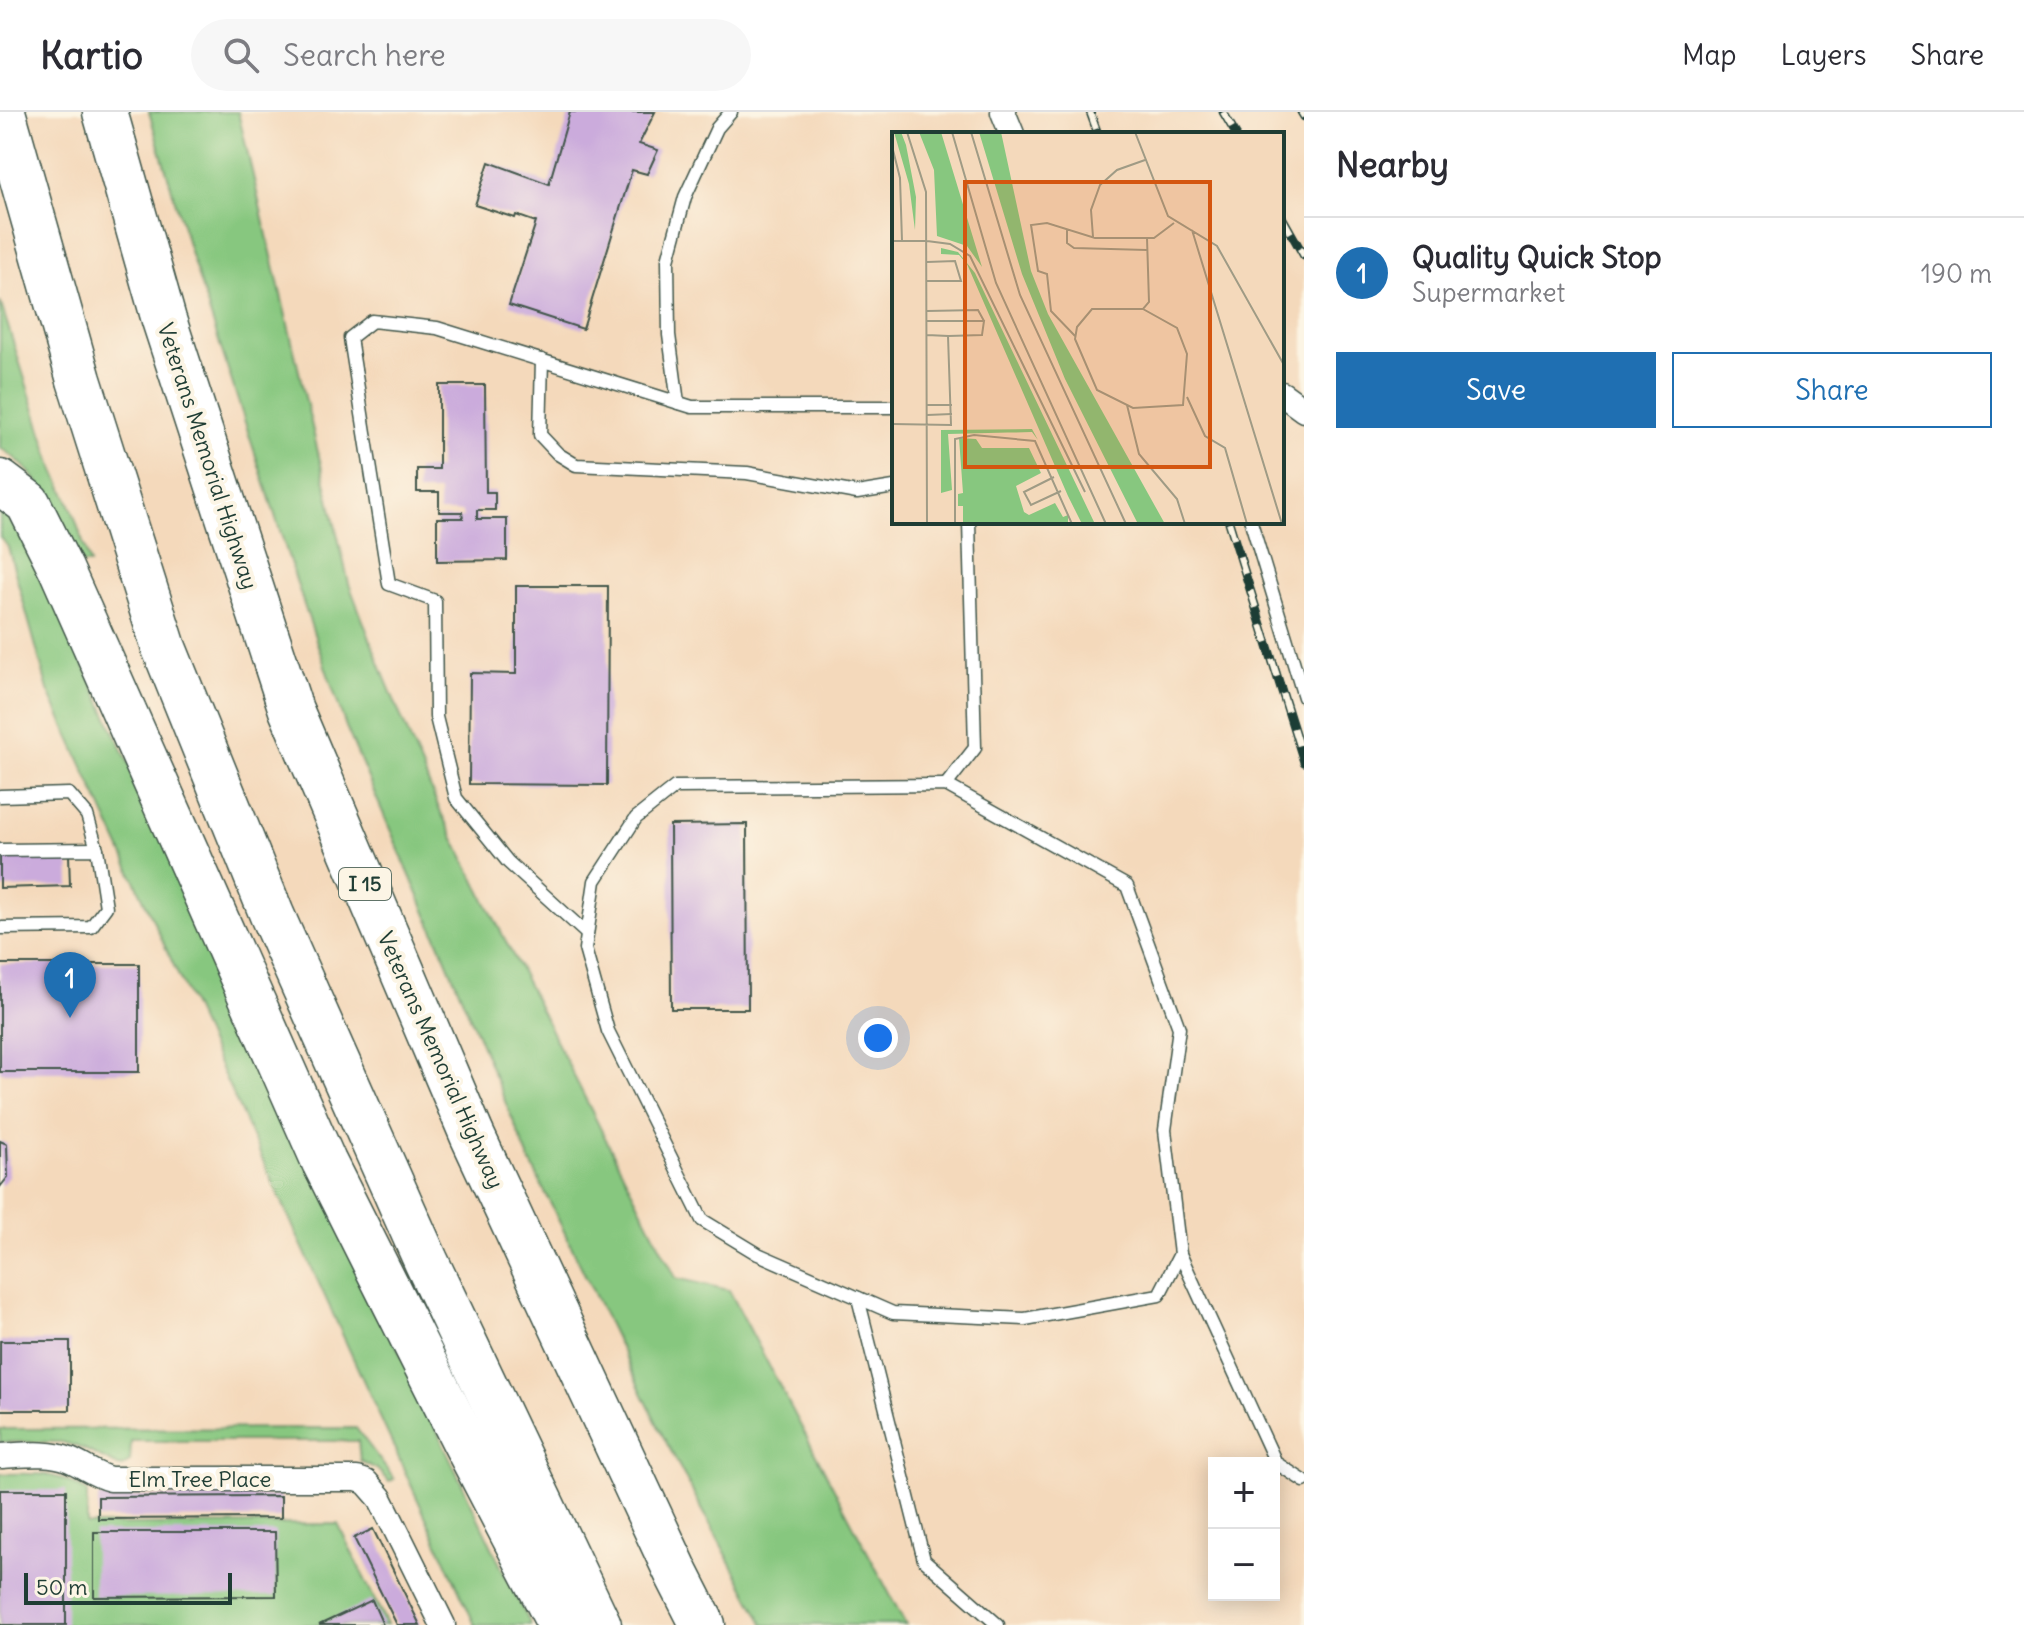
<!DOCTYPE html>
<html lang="en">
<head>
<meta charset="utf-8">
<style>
	body { margin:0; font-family:Delius,sans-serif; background:#f7f7f7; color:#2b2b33 }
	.controls { position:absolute; right:24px; bottom:24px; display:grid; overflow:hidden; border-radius:0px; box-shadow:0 4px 20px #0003 }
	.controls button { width:72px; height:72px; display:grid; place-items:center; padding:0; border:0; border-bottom:2px solid #e1e1e2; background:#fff; color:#2b2b33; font:40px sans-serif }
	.scale { position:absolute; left:24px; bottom:20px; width:208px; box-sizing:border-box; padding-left:8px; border:4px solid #1f3d34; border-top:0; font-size:22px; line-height:28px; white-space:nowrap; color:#1f3d34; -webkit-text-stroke:6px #fcf5e5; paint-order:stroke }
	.you { position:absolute; left:878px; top:926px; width:28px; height:28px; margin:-20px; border:6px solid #fff; border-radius:50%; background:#1a73e8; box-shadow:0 0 0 12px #1a73e833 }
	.badge { display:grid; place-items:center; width:52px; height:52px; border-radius:50%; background:#1f6fb2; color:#fff; font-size:26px; font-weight:700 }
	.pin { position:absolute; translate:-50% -66px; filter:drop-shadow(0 2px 4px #0008) }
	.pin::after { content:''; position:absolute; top:42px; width:28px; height:24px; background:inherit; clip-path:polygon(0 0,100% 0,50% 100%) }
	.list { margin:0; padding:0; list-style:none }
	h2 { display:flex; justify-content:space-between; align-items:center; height:104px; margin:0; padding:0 32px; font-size:34px }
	h2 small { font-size:26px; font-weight:400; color:#7c7c81 }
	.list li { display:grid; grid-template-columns:52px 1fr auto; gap:24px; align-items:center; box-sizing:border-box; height:112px; padding:0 32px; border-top:2px solid #e1e1e2 }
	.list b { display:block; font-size:30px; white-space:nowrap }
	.list p { margin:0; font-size:26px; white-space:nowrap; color:#7c7c81 }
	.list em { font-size:26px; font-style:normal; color:#7c7c81 }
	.actions { display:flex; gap:16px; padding:24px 32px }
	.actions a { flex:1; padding:18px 0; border:2px solid #1f6fb2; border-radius:0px; text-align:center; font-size:28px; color:#1f6fb2 }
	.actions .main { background:#1f6fb2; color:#fff }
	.icon { flex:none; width:44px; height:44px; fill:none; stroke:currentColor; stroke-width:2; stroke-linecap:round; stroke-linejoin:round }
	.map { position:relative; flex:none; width:1304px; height:1513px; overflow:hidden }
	header { display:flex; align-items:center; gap:48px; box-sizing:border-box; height:112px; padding:0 40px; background:#fff; border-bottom:2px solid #e1e1e2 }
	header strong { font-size:38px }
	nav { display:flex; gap:44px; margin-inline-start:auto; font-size:28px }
	.search { width:560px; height:72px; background:#f7f7f7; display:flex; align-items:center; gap:20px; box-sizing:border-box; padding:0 28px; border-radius:44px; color:#7c7c81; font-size:30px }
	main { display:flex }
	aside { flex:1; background:#fff }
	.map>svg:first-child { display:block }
	.green { fill:#87c77f; stroke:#53825a; stroke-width:2 }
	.building { fill:#cbabdc }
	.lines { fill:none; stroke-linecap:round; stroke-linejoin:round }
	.lane-casing { stroke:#3f5448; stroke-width:15 }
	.street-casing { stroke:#3f5448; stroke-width:27 }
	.highway-casing { stroke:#3f5448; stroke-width:47 }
	.lane { stroke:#fff; stroke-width:12 }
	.street { stroke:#fff; stroke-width:24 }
	.highway { stroke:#fff; stroke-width:44 }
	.rail-casing { stroke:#1f3d34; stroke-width:9 }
	.rail { stroke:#fcf5e5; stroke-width:6; stroke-dasharray:18; stroke-linecap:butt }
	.labels { text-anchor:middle; stroke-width:8; stroke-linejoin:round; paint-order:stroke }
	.shield { fill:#fcf5e5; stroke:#617469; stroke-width:2 }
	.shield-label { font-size:20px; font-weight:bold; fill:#1f3d34 }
	.street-label { font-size:22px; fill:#1f3d34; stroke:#fcf5e5 }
	.inset-road { fill:none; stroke:#9f9b85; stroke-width:2 }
	.view { fill:#d45610; fill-opacity:0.15; stroke:#d45610; stroke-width:4 }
	.inset-edge { fill:none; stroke:#1f3d34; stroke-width:4 }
</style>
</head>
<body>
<header>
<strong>Kartio</strong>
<div class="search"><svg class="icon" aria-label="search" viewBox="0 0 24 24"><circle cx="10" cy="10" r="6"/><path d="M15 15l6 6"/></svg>Search here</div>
<nav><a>Map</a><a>Layers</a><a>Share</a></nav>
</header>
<main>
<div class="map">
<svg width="1304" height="1513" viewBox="0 0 1304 1513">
	<rect width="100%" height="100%" fill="#fcf5e5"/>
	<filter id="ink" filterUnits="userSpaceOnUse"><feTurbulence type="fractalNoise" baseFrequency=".0125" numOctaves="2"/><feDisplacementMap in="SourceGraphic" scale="16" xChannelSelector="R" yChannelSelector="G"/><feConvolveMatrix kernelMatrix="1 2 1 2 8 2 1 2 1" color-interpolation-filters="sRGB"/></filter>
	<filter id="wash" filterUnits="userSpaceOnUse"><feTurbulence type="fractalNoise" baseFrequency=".006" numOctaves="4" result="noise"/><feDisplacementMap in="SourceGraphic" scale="32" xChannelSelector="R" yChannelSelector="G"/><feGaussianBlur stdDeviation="1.8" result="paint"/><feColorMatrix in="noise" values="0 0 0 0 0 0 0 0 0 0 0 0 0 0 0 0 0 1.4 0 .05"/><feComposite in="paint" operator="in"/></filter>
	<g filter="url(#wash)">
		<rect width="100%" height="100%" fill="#f4d9bb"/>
		<!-- green -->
		<g class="green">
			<polygon points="149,0 238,0 349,472 385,566 440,699 676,1166 729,1178 906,1513 764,1513 663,1324 529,1047 445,845 346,615 303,490 192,146"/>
			<path d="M0,189L52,352L72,397L90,452H82C63,411 41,359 0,336Z"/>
			<polygon points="0,400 8,406 30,436 387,1213 506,1465 531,1513 475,1513 48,578 8,435 0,425"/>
			<polygon points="356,1316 394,1367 389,1370 377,1357 360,1349 358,1329 131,1329 130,1349 123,1355 118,1354 84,1337 62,1330 0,1330 0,1317"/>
			<path d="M0,1362C39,1362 53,1358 87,1380V1413L338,1412L387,1513H0Z"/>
		</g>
		<g id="blocks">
			<!-- building -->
			<g class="building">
				<polygon points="570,0 655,0 639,32 658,38 647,62 632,58 583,217 509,193 536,110 516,103 515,106 475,93 489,50 549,72"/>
				<polygon points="439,273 485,273 486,380 495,380 495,398 477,398 477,407 507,407 507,448 437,449 437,406 463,406 462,400 439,400 439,380 417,380 417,357 439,357"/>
				<polygon points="516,474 608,474 607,673 469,672 470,561 516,562"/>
				<polygon points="747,712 748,897 671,897 670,713"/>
				<polygon points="69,742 70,774 0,776 0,744"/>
				<rect x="0" y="852" width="139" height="108"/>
				<polygon points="0,1029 7,1032 8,1065 0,1075"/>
				<rect x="0" y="1229" width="70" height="69"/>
				<rect x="0" y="1378" width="66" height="135"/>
				<polygon points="281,1384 281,1406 98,1407 98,1385"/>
				<polygon points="373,1417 420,1513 397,1513 354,1426"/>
				<polygon points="94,1420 275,1420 276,1484 94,1485"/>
				<polygon points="372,1488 383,1513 319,1513"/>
			</g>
		</g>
	</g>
	<g filter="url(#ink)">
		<use href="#blocks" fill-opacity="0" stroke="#3f5448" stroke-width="2"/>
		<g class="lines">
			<!-- lane casing -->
			<g class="lane-casing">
				<g id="lane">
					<polyline points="542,248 540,323 558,342 576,353 747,361 857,381 894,375"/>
					<polyline points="678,291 669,223 668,148 685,85 717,16 731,0"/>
					<polyline points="1251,410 1304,585"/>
					<polygon points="946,673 1127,774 1179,916 1165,1018 1180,1142 1159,1183 1025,1207 893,1201 758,1142 702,1108 608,919 585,837 595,769 636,706 675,675"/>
					<polyline points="946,673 975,636 969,410"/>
					<polyline points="0,684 69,682 87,703 97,737"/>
					<polyline points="0,738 97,737 106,795 91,815 0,816"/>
					<polyline points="587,822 508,750 456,686 436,605 435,489 389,472 350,226 372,209 437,216 692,295 894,295"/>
					<polyline points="1180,1142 1276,1351 1304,1369"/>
					<polyline points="858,1186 924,1448 998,1513"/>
				</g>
			</g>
			<!-- street casing -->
			<g class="street-casing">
				<g id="street">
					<polyline points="1003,0 1012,22"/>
					<polyline points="1282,282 1304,298"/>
					<path d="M0,1344C23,1343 49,1339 70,1348C84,1354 95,1363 110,1367H357L366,1370L380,1386L443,1513"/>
				</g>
			</g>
			<!-- highway casing -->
			<g class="highway-casing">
				<g id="highway">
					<polyline points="3,0 79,268 164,536 272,803 426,1149 599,1513"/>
					<polyline points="105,0 164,208 291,598 472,1023 677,1462 703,1513"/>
					<polyline points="0,370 28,391 61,457 324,1050 463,1327 560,1513"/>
				</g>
			</g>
			<!-- lane -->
			<use href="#lane" class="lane"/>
			<!-- street -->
			<use href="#street" class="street"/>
			<!-- highway -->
			<use href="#highway" class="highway"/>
			<!-- rail casing -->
			<g class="rail-casing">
				<g id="rail">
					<polyline points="1090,0 1098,22"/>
					<polyline points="1223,0 1236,22"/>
					<polyline points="1301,0 1304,5"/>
					<polyline points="1282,105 1304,144"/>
					<polyline points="1229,410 1304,650"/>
				</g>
			</g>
			<!-- rail -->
			<use href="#rail" class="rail"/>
		</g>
	</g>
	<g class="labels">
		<!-- shield labels -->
		<rect class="shield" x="339" y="756" width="52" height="32" rx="6"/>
		<g class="shield-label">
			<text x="365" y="779">I 15</text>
		</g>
		<!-- street labels -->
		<g class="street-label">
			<text transform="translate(208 344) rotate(72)" y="8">Veterans Memorial Highway</text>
			<text transform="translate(441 948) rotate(66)" y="8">Veterans Memorial Highway</text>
			<text x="200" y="1375">Elm Tree Place</text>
		</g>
	</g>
	<!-- overview -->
	<g transform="translate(892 20)">
		<rect width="392" height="392" fill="#f4d9bb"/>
		<path d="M2,0H9L14,13L24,65L23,98L17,52ZM27,0H49L90,135L75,114L45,104L42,38ZM87,0H109L139,139L156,182L273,392H246L173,247L130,142ZM49,116L66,120L83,141L203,392H190L176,364L75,132L67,123L49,122ZM140,297L146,308L140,300L56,302L60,358L49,361V298ZM67,306L84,307L90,316H137L149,341L124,354L132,380L137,383L163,371L171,385L176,383V391L71,392V374H66V362L71,361Z" fill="#87c77f"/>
		<path class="inset-road" d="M15,0L34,60L35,392M60,0L104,151L214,392M79,0L128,163L234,392M243,0L276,84L325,114L392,233M0,14L8,46L10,109M175,97V111L182,116L255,118M300,98L390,392M201,105L199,78L208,53L225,38L253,28M0,109H35M35,109L58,112L78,124L193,360M35,149H69L63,129L35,130M251,177L285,196L295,222L291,273L241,276L205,258L183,207L185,195L200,177H251L257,170L255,106M35,179L86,178L92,189M35,189H92L90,203L56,204M184,205L159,179L155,142L146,139L139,93L155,91L203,106H262L282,91M295,265L313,304L333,316L355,392M35,273H60M235,273L247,322L285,367L293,392M35,283L60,282M0,292L59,293L56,204L35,203M162,345L132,360L139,373L169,359M63,392V307L82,303L143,309L180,392"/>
		<path class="view" d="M73,50H318V335H73Z"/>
		<rect width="392" height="392" class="inset-edge"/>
	</g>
</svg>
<div class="controls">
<button>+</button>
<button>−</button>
</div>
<div class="scale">50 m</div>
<div class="you"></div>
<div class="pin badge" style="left:70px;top:906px">1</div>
</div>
<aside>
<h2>Nearby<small></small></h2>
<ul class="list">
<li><span class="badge">1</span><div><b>Quality Quick Stop</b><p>Supermarket</p></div><em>190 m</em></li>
</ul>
<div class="actions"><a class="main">Save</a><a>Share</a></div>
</aside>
</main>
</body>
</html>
